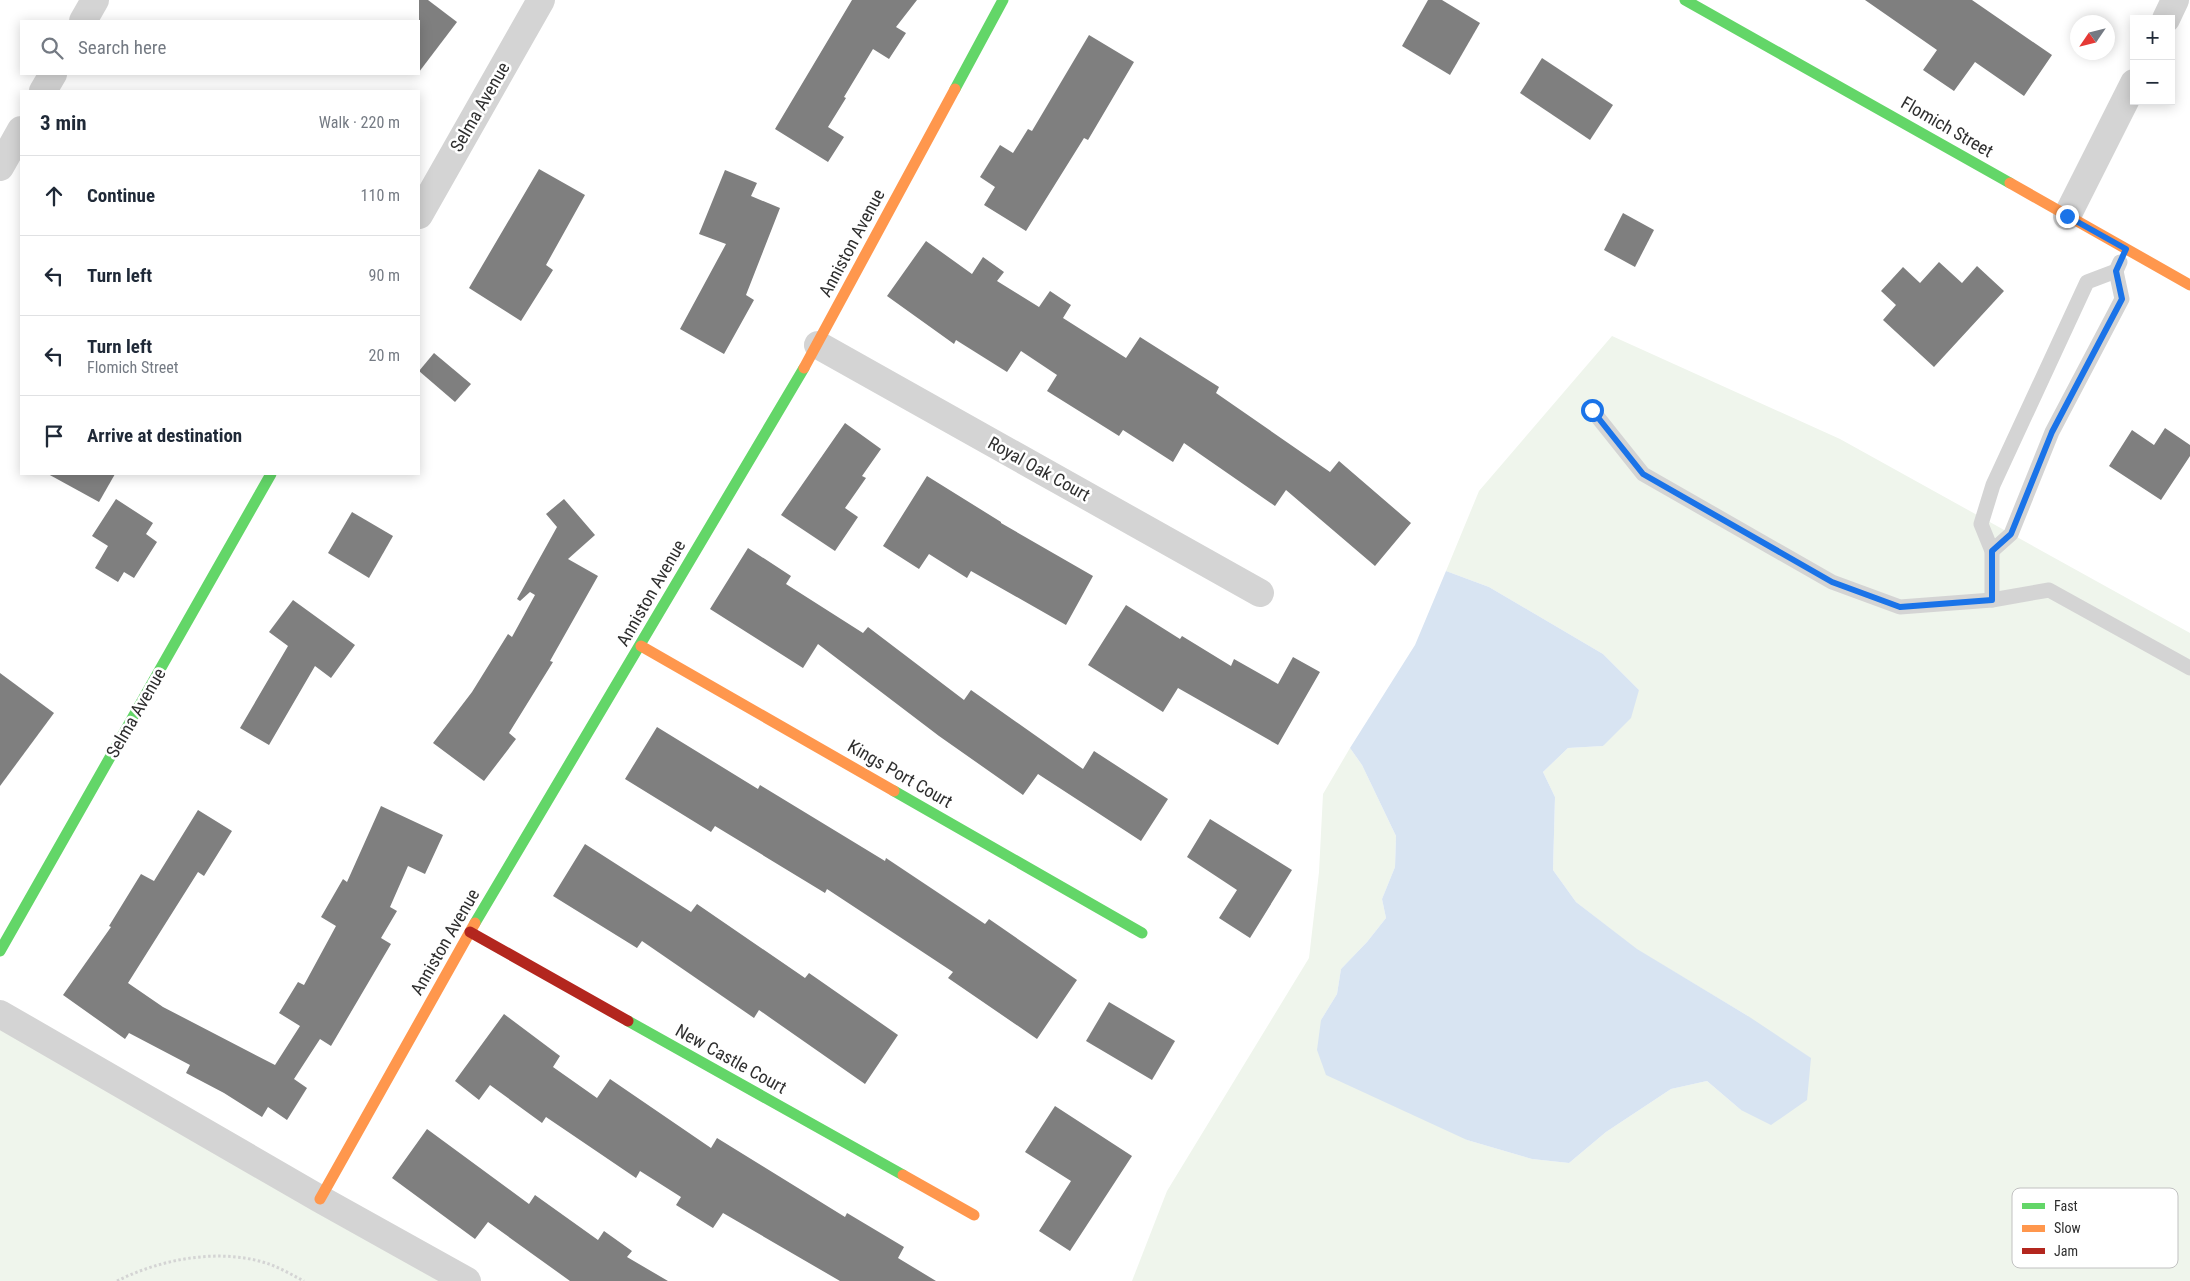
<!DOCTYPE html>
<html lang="en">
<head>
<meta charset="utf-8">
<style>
	body { margin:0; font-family:"Roboto Condensed",sans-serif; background:#f6f6f7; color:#1f2937 }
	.controls { position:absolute; right:15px; top:15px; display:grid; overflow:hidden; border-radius:0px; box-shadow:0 2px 12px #0003 }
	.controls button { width:45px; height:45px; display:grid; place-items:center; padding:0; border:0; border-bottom:1px solid #e0e1e3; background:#fff; color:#1f2937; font:25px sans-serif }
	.compass { position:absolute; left:2070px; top:15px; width:45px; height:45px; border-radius:50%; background:#fff; box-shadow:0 2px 12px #0003; rotate:235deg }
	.stop { position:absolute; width:15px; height:15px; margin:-11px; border:4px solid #1a73e8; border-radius:50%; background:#fff }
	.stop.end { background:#1a73e8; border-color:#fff; box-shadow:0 1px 5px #0008 }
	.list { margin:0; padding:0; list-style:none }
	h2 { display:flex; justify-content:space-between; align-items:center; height:65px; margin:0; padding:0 20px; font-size:21px }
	h2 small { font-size:16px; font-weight:400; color:#747a83 }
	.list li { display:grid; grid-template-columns:32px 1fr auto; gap:15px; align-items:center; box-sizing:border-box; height:80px; padding:0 20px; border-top:1px solid #e0e1e3 }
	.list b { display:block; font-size:19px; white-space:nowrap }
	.list p { margin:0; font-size:16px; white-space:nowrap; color:#747a83 }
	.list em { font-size:16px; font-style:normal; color:#747a83 }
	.icon { flex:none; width:28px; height:28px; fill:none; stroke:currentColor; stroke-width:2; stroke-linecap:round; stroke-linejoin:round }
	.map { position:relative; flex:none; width:2190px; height:1281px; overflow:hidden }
	.search { position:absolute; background:#fff; box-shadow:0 2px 12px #0003; left:20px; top:20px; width:400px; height:55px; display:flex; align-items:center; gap:12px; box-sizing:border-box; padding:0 18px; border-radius:0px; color:#747a83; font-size:19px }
	.panel { position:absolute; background:#fff; box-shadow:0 2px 12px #0003; left:20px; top:90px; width:400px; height:385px; border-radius:0px }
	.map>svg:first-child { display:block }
	.green { fill:#eff5ec }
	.water { fill:#d8e4f2 }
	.building { fill:#7f7f7f }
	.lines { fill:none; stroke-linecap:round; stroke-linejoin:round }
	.path { stroke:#d4d4d4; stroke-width:3; stroke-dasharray:2.5 2.5; stroke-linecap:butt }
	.lane { stroke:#d4d4d4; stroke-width:15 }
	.street { stroke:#d4d4d4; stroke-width:28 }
	.fast { stroke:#63d668; stroke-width:11 }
	.slow { stroke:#ff974d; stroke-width:11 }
	.jam { stroke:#b3261e; stroke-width:11 }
	.route { stroke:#1a73e8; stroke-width:6 }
	.labels { text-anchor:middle; stroke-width:5; stroke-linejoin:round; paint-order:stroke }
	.street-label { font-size:18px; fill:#2f2f2f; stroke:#fff }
	.key { fill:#fff; stroke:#c1c1c1; stroke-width:1 }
	.key-label { font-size:14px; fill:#2f2f2f }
</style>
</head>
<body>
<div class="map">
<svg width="2190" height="1281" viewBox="0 0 2190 1281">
	<rect width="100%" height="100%" fill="#fff"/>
	<!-- green -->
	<g class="green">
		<polygon points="1612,336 1840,439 2190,633 2190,1281 1132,1281 1167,1191 1309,958 1319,872 1323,794 1350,748 1362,765 1396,836 1395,867 1382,899 1386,918 1367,942 1341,969 1337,994 1321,1020 1467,1140 1532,1159 1569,1163 1606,1132 1671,1089 1707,1081 1741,1110 1748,1016 1636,949 1576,902 1553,870 1555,797 1543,772 1568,748 1603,746 1639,690 1603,654 1489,587 1446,571 1479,491"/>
		<polygon points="0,1015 468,1281 0,1281"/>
	</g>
	<!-- water -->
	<polygon class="water" points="1446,571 1489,587 1603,654 1639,690 1631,718 1603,746 1568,748 1543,772 1555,797 1553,870 1576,902 1637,949 1748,1016 1811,1058 1807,1100 1771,1125 1741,1110 1707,1081 1671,1089 1606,1132 1569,1163 1532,1159 1467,1140 1326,1075 1317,1050 1321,1020 1337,994 1341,969 1367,942 1386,918 1382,899 1395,867 1396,836 1362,765 1350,748 1415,645"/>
	<!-- building -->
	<g class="building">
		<polygon points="419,0 428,0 457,22 419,72"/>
		<polygon points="852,0 917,0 896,27 906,33 889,59 873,49 844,97 846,98 828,127 844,137 828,162 775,129"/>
		<polygon points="1428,0 1442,0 1480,23 1450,75 1402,46"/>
		<polygon points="1865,0 1972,0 2052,55 2024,96 1975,62 1954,91 1923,70 1937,50"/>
		<polygon points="1089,35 1134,62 1088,140 1084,138 1026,231 984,205 995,187 980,177 1000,145 1013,153 1028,129 1032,131"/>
		<polygon points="1542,58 1613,105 1590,140 1520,93"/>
		<polygon points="539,169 585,195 546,265 553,270 521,321 469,288"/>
		<polygon points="725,170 757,183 751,196 780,208 746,295 754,300 724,354 680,329 726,244 699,234"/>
		<polygon points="1623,213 1654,230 1635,267 1604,250"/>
		<polygon points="926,241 972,274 983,257 1004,272 997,281 1039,307 1050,291 1071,305 1063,318 1126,358 1140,337 1219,387 1216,393 1330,472 1339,461 1411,523 1375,566 1286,490 1275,506 1184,443 1173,462 1123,430 1119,436 1047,391 1057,375 1021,351 1007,372 956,340 954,344 887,296"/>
		<polygon points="1939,262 1962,283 1977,266 2004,291 1934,367 1883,320 1896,305 1881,291 1903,267 1920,283"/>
		<polygon points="434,353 471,384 455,402 419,371"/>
		<polygon points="845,423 881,449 862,476 866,478 845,508 858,517 835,551 781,515"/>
		<polygon points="2165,428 2190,445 2190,456 2161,500 2109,466 2132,430 2154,445"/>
		<polygon points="48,474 115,474 99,502"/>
		<polygon points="927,476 1001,522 1001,523 1093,576 1066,625 971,571 967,578 929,554 919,569 883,546"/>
		<polygon points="116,499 153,523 146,534 157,542 134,578 124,572 118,582 95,568 108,546 92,536"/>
		<polygon points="564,499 595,535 568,559 598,576 550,661 553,662 509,733 516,739 484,781 433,743 472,692 508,634 512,637 535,595 530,592 520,601 517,599 557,527 546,514"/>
		<polygon points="352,512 393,536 369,578 328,553"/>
		<polygon points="748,548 791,576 786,584 863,633 868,627 964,700 971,690 1083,769 1094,751 1168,799 1141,841 1038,774 1023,795 939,736 818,644 803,668 710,609"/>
		<polygon points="293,600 355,645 331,678 315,666 269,745 240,728 288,646 269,632"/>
		<polygon points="1126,605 1180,639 1182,636 1231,666 1234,659 1278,684 1293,657 1320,672 1278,745 1178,688 1163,712 1088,665"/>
		<polygon points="0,673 54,713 0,786"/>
		<polygon points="657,727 758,789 760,785 885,861 886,858 985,924 989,919 1077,980 1037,1039 948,978 953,972 827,889 825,893 715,826 711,832 625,779"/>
		<polygon points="381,806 443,835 425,874 408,866 390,907 397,911 381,938 391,944 331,1046 320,1039 294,1079 307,1088 287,1120 268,1107 262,1117 224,1093 186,1073 190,1065 129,1033 125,1039 63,995 111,927 109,926 141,874 154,881 198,810 232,831 204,876 198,872 128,983 163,1007 275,1065 300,1026 279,1013 298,982 304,985 336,926 321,917 343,879 347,882"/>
		<polygon points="1210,819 1292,870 1250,938 1219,918 1237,890 1187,857"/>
		<polygon points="585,844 691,912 697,904 805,978 809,973 898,1035 865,1084 759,1010 754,1018 642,941 637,948 553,896"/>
		<polygon points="1109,1002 1175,1041 1152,1080 1086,1041"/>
		<polygon points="504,1014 560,1056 553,1067 597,1098 610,1079 711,1148 717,1138 845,1217 847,1213 904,1247 898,1258 936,1281 840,1281 723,1213 713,1228 676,1205 681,1197 640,1171 636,1178 546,1117 542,1123 490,1085 479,1100 455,1081"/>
		<polygon points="1055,1106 1132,1156 1070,1251 1039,1231 1071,1181 1025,1152"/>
		<polygon points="427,1129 529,1204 535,1195 598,1240 604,1231 632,1251 627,1257 668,1281 570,1281 488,1222 475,1239 392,1178"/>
	</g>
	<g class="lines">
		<!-- path -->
		<path class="path" d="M117,1281C161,1259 218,1248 266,1263C279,1267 292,1275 304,1281"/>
		<!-- lane -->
		<g class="lane">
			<polyline points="1592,410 1643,474 1832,582 1900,607 1992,600 2049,590 2190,668"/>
			<polyline points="1992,551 2011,534 2052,432 2122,299 2116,271 2120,262"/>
			<polyline points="1992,600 1992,551 1981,524 1993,485 2087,282 2116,271"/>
		</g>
		<!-- street -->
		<g class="street">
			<polyline points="2166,19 2175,0"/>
			<polyline points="83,21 95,0"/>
			<polyline points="43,91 53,74"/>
			<polyline points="0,167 21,130"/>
			<polyline points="419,215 541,0"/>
			<polyline points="2067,216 2134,83"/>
			<polyline points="818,345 1260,593"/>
			<polyline points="0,1014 320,1199 467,1281"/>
		</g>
		<!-- fast -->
		<g class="fast">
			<polyline points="1685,0 2010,183"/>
			<polyline points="955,89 1003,0"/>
			<polyline points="894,791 1142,933"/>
			<polyline points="475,923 804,368"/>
			<polyline points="0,951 271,474"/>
			<polyline points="628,1021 903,1175"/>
		</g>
		<!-- slow -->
		<g class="slow">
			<polyline points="2010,183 2190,285"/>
			<polyline points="804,368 955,89"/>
			<polyline points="641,646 894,791"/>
			<polyline points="903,1175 974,1215"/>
			<polyline points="320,1199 475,923"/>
		</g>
		<!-- jam -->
		<polyline class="jam" points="470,932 628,1021"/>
	</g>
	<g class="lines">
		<!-- route -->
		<polyline class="route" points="1592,410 1643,474 1832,582 1900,607 1992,600 1992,551 2011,534 2052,432 2122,299 2116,271 2126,249 2067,216"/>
	</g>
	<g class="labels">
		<!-- street labels -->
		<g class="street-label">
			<text transform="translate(480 107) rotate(-60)" y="6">Selma Avenue</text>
			<text transform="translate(1947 127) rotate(30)" y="6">Flomich Street</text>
			<text transform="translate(852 243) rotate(-62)" y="6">Anniston Avenue</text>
			<text transform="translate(1039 469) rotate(29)" y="6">Royal Oak Court</text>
			<text transform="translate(651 593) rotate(-60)" y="6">Anniston Avenue</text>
			<text transform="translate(136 713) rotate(-60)" y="6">Selma Avenue</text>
			<text transform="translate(900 774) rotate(30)" y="6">Kings Port Court</text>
			<text transform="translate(445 942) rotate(-60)" y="6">Anniston Avenue</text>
			<text transform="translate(731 1059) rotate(29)" y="6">New Castle Court</text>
		</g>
	</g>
	<!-- legend -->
	<rect x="2012" y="1188" width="166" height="80" rx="8" class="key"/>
	<rect x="2022" y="1203" width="23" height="6" fill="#63d668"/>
	<rect x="2022" y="1225" width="23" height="7" fill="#ff974d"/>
	<rect x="2022" y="1248" width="23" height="6" fill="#b3261e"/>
	<g class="key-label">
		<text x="2054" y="1211">Fast</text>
		<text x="2054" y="1233">Slow</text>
		<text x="2054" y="1256">Jam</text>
	</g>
</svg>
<div class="controls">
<button>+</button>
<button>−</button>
</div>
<svg class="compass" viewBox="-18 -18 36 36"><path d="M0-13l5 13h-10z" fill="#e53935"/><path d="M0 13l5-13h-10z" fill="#747a83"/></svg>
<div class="stop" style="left:1592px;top:410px"></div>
<div class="stop end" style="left:2067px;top:216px"></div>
<div class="search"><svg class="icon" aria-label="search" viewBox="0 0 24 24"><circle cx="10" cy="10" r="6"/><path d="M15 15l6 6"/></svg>Search here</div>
<section class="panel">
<h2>3 min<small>Walk · 220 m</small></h2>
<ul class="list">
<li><svg class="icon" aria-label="ahead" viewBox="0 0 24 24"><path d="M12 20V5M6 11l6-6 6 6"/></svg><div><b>Continue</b></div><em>110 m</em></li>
<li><svg class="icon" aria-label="left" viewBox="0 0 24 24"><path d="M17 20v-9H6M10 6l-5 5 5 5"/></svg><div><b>Turn left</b></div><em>90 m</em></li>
<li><svg class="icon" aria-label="left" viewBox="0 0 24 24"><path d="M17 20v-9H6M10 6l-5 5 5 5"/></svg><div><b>Turn left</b><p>Flomich Street</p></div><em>20 m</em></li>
<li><svg class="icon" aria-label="arrive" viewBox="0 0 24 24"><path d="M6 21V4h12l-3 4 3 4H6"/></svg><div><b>Arrive at destination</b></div></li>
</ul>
</section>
</div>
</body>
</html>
